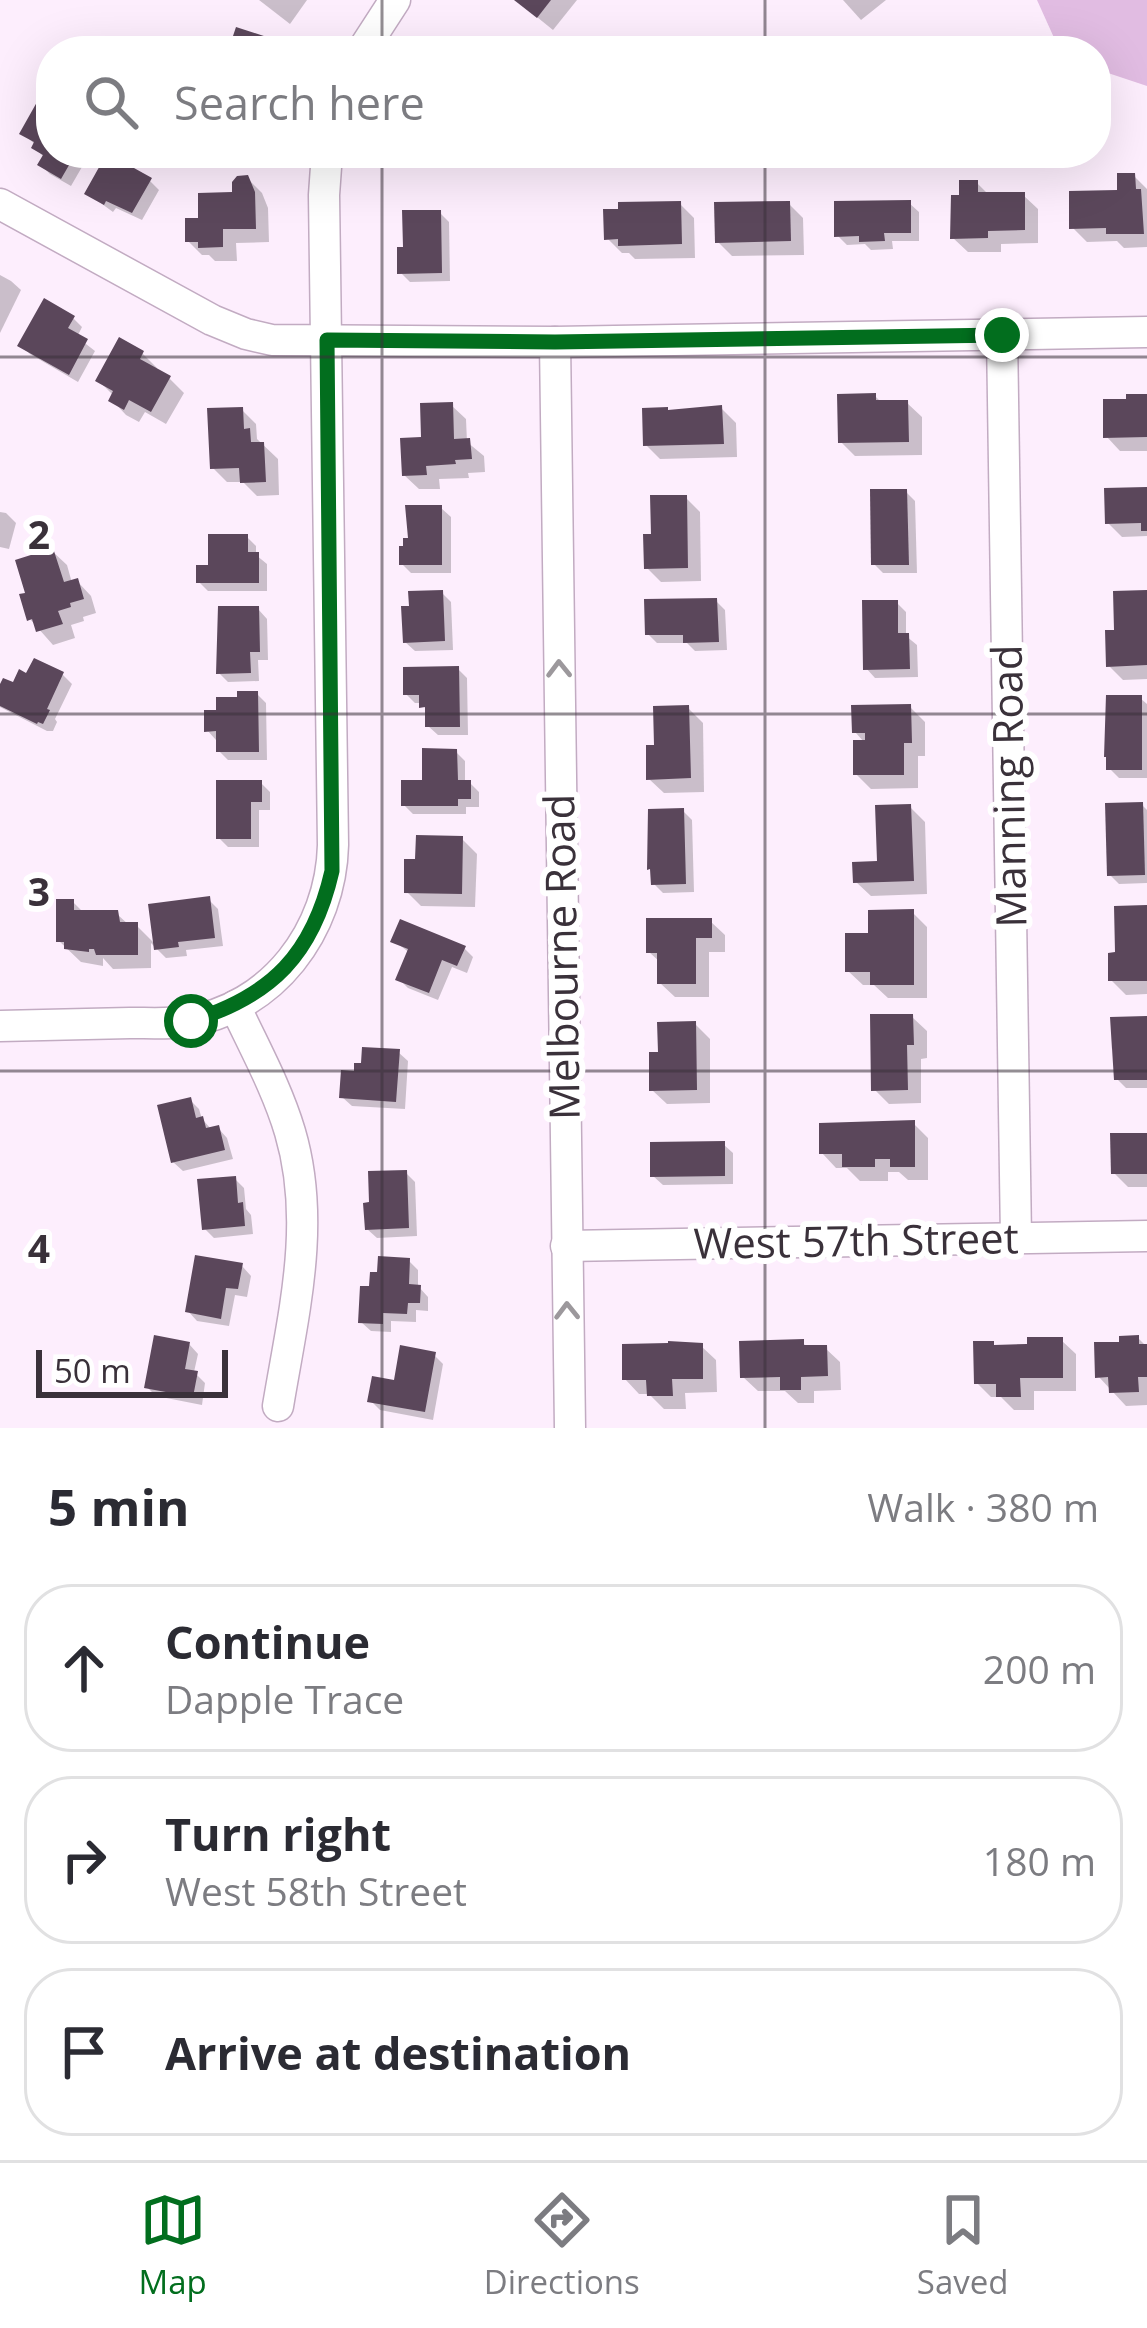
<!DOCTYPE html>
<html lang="en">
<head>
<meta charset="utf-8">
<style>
	body { margin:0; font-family:"Open Sans",sans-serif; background:#f7f7f7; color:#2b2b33 }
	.scale { position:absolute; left:36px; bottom:30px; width:192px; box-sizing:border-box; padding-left:12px; border:6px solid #3a313a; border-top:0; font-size:33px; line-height:42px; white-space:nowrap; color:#3a313a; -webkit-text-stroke:9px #fff; paint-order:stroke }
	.stop { position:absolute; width:36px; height:36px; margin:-27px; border:9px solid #026e1e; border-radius:50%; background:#fff }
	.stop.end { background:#026e1e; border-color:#fff; box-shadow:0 3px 12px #0008 }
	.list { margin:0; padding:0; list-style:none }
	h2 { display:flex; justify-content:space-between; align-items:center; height:156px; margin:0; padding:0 48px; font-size:51px }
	h2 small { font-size:39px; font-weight:400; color:#7c7c81 }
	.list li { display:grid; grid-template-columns:78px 1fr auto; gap:36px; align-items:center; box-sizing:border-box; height:168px; margin:0 24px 24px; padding:0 24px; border:3px solid #e1e1e2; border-radius:48px }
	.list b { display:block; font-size:45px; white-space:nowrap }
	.list p { margin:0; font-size:39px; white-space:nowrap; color:#7c7c81 }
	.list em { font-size:39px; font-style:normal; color:#7c7c81 }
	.icon { flex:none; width:66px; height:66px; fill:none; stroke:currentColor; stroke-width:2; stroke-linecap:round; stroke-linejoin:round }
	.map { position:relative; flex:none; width:1147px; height:1428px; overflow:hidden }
	.search { position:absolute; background:#fff; box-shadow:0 12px 48px #0002; left:36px; right:36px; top:36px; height:132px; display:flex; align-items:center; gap:30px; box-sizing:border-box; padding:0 42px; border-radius:48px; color:#7c7c81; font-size:45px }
	.sheet { height:732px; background:#fff }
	nav { display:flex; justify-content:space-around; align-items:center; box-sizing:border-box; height:168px; border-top:3px solid #e1e1e2; background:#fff; font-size:33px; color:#7c7c81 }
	nav a { display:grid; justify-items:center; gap:6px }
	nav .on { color:#026e1e }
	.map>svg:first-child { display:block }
	.green { fill:#e1bce2 }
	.shadow { fill:#0003 }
	.building { fill:#5b475b }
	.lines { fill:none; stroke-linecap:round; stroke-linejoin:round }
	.minor-casing { stroke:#c2abc2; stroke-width:33 }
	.minor { stroke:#fff; stroke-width:30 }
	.oneway { stroke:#9c989c }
	.route { stroke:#026e1e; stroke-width:15 }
	.grid { fill:none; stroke:#3a313a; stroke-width:3; stroke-opacity:0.55 }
	.labels { text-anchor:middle; stroke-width:12; stroke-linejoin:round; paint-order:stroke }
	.street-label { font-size:42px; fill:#3a313a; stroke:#fff }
	.grid-label { font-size:39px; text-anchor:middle; font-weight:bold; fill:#3a313a; stroke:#fff; stroke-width:12; stroke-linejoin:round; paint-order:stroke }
</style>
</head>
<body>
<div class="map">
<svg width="1147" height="1428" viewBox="0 0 1147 1428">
	<rect width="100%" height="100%" fill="#fdeefd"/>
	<!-- green -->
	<polygon class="green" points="1037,0 1147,0 1147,86 1096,69 1096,51 1060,51"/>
	<!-- shadow -->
	<g class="shadow">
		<polygon points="259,0 307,0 290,24"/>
		<polygon points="516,0 577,0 553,30"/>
		<polygon points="843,0 886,0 861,20"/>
		<polygon points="51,113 51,153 90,153 71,186 50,174 41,165 45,158 35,148 36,145 22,133"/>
		<polygon points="1134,176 1147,189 1147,247 1124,248 1117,241 1087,242 1072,227"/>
		<polygon points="247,178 262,193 268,208 269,242 236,243 237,261 215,261 209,255 202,255 188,241 201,220 235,195"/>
		<polygon points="150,181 159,190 142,220 116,208 113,212 87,193"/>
		<polygon points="977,183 989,195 1023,195 1038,209 1038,243 1001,244 1001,252 968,252 953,238 962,197"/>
		<polygon points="909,203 919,212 919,241 892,241 893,249 871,250 865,244 847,245 837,235"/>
		<polygon points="680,204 694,218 695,258 635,259 629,253 622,253 607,238"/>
		<polygon points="789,204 803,218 804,255 732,256 717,241"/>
		<polygon points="440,213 449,222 450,281 410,282 400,272 407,250"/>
		<polygon points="0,275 11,281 21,290 0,333"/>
		<polygon points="73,318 82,327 77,337 95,351 78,382 30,354 21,345"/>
		<polygon points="142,353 157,368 155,370 169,378 184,393 166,424 145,412 139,422 126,415 112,400 114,396 98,380"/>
		<polygon points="875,396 882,403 907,403 922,417 922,455 855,456 841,442"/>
		<polygon points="1147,397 1147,451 1120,451 1106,436"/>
		<polygon points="451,405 466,419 467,442 484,456 485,472 468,473 469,478 439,479 440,489 419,489 404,475 424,440"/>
		<polygon points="721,408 736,423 737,457 660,459 645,444"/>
		<polygon points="242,410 256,424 257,439 278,459 279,495 257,496 243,482 227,482 213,468"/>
		<polygon points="1147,490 1147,536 1122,537 1108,523"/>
		<polygon points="906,492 915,501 917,573 883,573 874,564"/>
		<polygon points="686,498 700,512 701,581 661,582 647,568 654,537"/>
		<polygon points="441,508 451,517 451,573 411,573 402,564"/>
		<polygon points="0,512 6,513 16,523 9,549 0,547"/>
		<polygon points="247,537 256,546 256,555 267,564 267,591 208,591 199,582"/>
		<polygon points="52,551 67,565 72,583 77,581 91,596 96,613 83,617 84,621 71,625 75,638 53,645 30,619"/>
		<polygon points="442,593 451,602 453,650 415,651 405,642"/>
		<polygon points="1147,593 1147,679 1123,680 1108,665 1117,633"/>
		<polygon points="716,601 725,610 727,650 695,651 687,643 657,643 648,634"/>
		<polygon points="897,603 906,612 906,636 917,645 918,677 875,678 866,668"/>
		<polygon points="258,609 267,619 268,660 258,660 259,681 228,682 219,673"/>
		<polygon points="458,669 467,678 468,735 438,735 428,726 428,713 422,703 415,703 406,694"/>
		<polygon points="63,675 72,684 55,719 57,722 53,731 47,731 0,707 0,691"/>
		<polygon points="257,694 266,703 267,760 228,760 219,751 216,740 207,730 219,713"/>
		<polygon points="1140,698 1147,704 1147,778 1119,778 1109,768"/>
		<polygon points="910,707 925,722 925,756 918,756 918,788 871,789 856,774 865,743 855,732"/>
		<polygon points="688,708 703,723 704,792 664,793 649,779 657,748"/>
		<polygon points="456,752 465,761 465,783 470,783 479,792 479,807 466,807 466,814 413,814 404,805"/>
		<polygon points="261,783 270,792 270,810 259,810 259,847 228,847 219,838"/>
		<polygon points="1142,805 1147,810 1147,883 1119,884 1110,875"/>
		<polygon points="910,807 925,822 927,894 871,896 856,882 880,864"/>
		<polygon points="683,811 692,820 694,892 663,893 654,884"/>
		<polygon points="462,839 477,854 475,907 421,906 407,892 418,862"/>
		<polygon points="209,900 218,909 223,946 186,950 187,956 166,958 151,943 151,968 113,969 103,958 103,966 81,962 59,941 73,902 85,914 118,915 129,925 136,925 156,945"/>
		<polygon points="1147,908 1147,994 1126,995 1111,980 1118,955"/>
		<polygon points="912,912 927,927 927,998 888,998 874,985 863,985 848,971"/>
		<polygon points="710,921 725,935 725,952 709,952 709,997 675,997 660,983 660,962 649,952"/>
		<polygon points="394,941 464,948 473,957 467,973 452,967 438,1000 408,988 399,979 410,953"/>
		<polygon points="912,1017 927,1031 927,1058 921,1059 921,1103 889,1104 874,1089"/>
		<polygon points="1147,1019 1147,1088 1126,1088 1117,1079"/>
		<polygon points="695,1024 710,1039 710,1103 667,1104 652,1090 661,1055"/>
		<polygon points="398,1052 408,1061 405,1109 352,1106 342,1097 357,1074"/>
		<polygon points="190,1100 199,1109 202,1119 212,1130 218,1128 227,1138 233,1159 183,1171 173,1162"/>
		<polygon points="913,1123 928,1138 928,1180 908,1180 899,1172 888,1172 888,1181 860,1181 847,1168 836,1168 822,1153"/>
		<polygon points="1147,1136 1147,1187 1128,1187 1114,1173"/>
		<polygon points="723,1144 733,1153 733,1184 663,1185 653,1176"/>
		<polygon points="406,1173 415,1182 417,1236 377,1238 367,1229"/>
		<polygon points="235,1179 244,1188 246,1209 251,1215 253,1234 214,1238 205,1229"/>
		<polygon points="409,1261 418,1270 418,1286 428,1297 428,1311 416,1310 416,1322 391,1321 391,1332 371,1331 361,1322 372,1290"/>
		<polygon points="242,1266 251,1276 247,1297 235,1295 229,1326 197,1321 188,1311"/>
		<polygon points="1138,1338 1147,1347 1147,1405 1126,1406 1098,1376 1122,1345"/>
		<polygon points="1061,1340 1076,1354 1076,1391 1034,1391 1034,1410 1014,1410 1001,1397 991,1397 977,1383 996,1348 1030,1347"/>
		<polygon points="802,1342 808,1348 825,1348 840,1362 841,1390 814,1391 814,1403 798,1403 785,1391 758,1391 743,1377"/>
		<polygon points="189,1344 198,1354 194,1372 205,1383 202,1405 156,1396 147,1387"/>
		<polygon points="701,1346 716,1360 717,1392 685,1393 686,1409 664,1409 649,1394 639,1394 625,1379"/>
		<polygon points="434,1355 443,1364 433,1420 380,1410 371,1401"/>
	</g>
	<!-- building -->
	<g class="building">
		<polygon points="514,0 551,0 537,18"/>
		<polygon points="236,27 276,40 273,51 228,51"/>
		<polygon points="37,102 51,109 51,153 76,153 61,179 37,165 43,155 31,148 34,142 19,134"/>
		<polygon points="107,153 152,178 132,213 106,201 104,205 84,194"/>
		<polygon points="1117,173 1135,173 1136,189 1141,189 1144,234 1106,234 1106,228 1069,229 1069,191 1117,190"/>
		<polygon points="248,175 255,192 256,229 223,229 223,247 198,248 198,242 185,242 185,218 198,218 198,193 232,192 232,182 237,176"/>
		<polygon points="959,180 978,180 978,192 1025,192 1025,230 988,231 988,238 950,239 951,195 959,195"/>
		<polygon points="911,200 911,233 884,233 885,241 859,242 859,236 834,237 834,201"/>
		<polygon points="681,201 682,244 618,246 618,239 604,240 603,209 618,209 618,202"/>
		<polygon points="790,201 791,241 715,243 714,202"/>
		<polygon points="402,210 441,210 442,273 397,274 397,247 403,247"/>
		<polygon points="44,298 75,316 68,328 88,339 69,375 17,346"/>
		<polygon points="119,337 144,351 140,359 171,376 151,412 129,400 124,410 108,401 113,391 95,381"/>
		<polygon points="876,393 876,400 908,400 909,442 838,443 837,394"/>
		<polygon points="1126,394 1147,394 1147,437 1103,438 1103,399 1126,399"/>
		<polygon points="453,402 454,439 470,438 472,459 455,460 456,464 426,466 427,475 402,476 400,438 421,437 420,403"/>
		<polygon points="722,405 724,444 643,446 642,408 668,407 668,410"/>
		<polygon points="243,407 244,429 250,428 251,442 264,442 266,482 240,483 239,468 210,469 207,408"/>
		<polygon points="1147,487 1147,531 1141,531 1141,523 1105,524 1104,488"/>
		<polygon points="870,489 907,489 909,565 871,565"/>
		<polygon points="650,495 687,495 688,568 644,569 643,534 651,534"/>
		<polygon points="405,505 442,505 442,565 399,565 399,546 403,546 403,538 408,538"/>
		<polygon points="208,534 248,534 248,552 259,552 259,583 196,583 196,565 208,565"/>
		<polygon points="53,548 64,582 78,578 84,599 70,603 71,607 58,611 63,624 36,632 32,619 27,621 19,594 25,593 15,560"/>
		<polygon points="443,590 445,641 403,643 401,606 409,606 408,591"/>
		<polygon points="1147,590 1147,665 1106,667 1105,630 1114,630 1113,591"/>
		<polygon points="717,598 719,642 683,643 683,635 645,635 644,599"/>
		<polygon points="862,600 898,600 898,633 909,633 910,669 863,670"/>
		<polygon points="218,606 259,606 260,652 250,652 251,673 216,674"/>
		<polygon points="34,658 64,672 47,709 50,710 43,724 38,722 37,724 0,706 0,684 3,678 13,682 19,669 26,673"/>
		<polygon points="459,666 460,727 425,727 425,707 419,708 419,695 403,695 403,667"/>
		<polygon points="237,691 258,691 259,752 216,752 216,731 204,732 204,710 216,710 216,697 237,697"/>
		<polygon points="1106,695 1142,695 1142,770 1106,770 1106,757 1104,757"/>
		<polygon points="911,704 912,743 904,743 904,775 853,775 853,740 865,740 865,733 852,733 851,705"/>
		<polygon points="689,705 691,778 646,780 646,745 654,745 653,706"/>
		<polygon points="422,748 457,749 458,780 471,780 471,799 458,799 458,806 401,806 401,780 422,780"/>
		<polygon points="216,780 262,780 262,802 251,802 251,839 216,839"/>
		<polygon points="1143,802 1145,875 1107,876 1105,803"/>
		<polygon points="911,804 914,881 853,883 852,862 877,861 875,805"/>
		<polygon points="684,808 686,884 651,885 650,869 647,870 648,809"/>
		<polygon points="416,835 463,836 462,894 404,893 404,859 415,859"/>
		<polygon points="210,896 215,938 178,942 179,947 154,950 148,904"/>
		<polygon points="56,899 74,899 74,910 118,910 120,922 138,922 138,955 96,955 94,949 89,949 89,952 64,949 64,942 56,942"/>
		<polygon points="1147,905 1147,981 1108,981 1108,953 1115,952 1114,906"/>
		<polygon points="914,909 914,985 870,985 870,972 845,972 845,933 868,933 868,910"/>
		<polygon points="646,918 712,918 712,938 696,938 696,984 657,984 657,953 646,953"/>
		<polygon points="400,919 466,946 457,966 442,960 429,993 395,980 408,949 390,942"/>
		<polygon points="870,1014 913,1014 914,1045 907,1045 908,1090 871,1091"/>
		<polygon points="1147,1016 1147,1080 1114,1080 1110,1017"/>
		<polygon points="696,1021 697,1090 649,1091 649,1052 658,1052 657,1022"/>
		<polygon points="362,1047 400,1049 396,1102 339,1098 341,1070 354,1071 354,1063 361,1063"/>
		<polygon points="191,1097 196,1118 203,1116 206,1128 219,1125 225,1150 171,1163 157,1105"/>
		<polygon points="915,1120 915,1167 890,1167 890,1159 875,1159 875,1167 842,1167 842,1154 819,1154 819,1123"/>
		<polygon points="1110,1133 1147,1133 1147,1174 1111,1174"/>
		<polygon points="725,1141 725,1176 650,1177 650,1142"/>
		<polygon points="407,1170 409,1228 365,1230 363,1203 369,1202 368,1171"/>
		<polygon points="236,1176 238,1203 243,1202 245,1226 202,1230 197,1179"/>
		<polygon points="195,1255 243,1263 238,1289 226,1288 221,1319 185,1312"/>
		<polygon points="378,1256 410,1258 409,1284 421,1285 420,1303 408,1303 407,1314 383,1313 383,1324 358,1323 360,1286 369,1286 370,1272 377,1272"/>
		<polygon points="154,1335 190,1342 185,1369 198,1371 193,1397 144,1388"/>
		<polygon points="1139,1335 1139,1344 1147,1344 1147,1377 1138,1377 1139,1392 1109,1393 1108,1377 1095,1378 1094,1342 1119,1342 1119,1336"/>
		<polygon points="1027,1337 1063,1337 1063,1378 1020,1378 1021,1397 996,1397 996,1384 974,1384 973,1341 994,1341 994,1345 1027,1344"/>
		<polygon points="804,1339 804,1345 827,1345 828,1376 801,1377 801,1390 780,1390 780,1377 740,1378 739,1341"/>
		<polygon points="668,1341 703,1343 703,1379 672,1379 673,1396 647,1396 646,1380 622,1380 622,1344 668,1343"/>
		<polygon points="400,1345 436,1352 425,1412 367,1402 372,1376 394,1380"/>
	</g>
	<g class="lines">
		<!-- minor casing -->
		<g class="minor-casing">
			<g id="minor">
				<polyline points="362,51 395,0"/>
				<polyline points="0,204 212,320 246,334 272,340 555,342 1147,332"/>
				<polyline points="1002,335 1016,1238"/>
				<polyline points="555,342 570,1428"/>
				<path d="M235,1006C254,1047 277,1088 290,1132C317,1223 293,1315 278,1406"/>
				<path d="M0,1026C43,1025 87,1024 130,1023C148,1023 168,1024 185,1022C273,1009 331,930 333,845L324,195L327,153"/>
				<polyline points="566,1246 1147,1236"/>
			</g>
		</g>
		<!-- minor -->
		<use href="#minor" class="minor"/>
	</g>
	<!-- one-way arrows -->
	<defs><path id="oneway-chevron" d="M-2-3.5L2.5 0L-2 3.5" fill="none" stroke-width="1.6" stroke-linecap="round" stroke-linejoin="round" transform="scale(3)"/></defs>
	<g class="oneway">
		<use href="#oneway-chevron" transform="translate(559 669) rotate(-91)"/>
		<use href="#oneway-chevron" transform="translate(567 1311) rotate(-91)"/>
	</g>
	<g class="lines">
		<!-- route -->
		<path class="route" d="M191,1021C272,996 313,954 332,871L327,340L555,342L1002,335"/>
	</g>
	<!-- grid -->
	<path class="grid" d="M382,0V51M765,0V51M382,153V1428M765,153V1428M0,357H1147M0,714H1147M0,1071H1147"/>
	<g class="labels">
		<!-- street labels -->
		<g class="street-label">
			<text transform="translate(1009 786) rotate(-91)" y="15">Manning Road</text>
			<text transform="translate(562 957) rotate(-91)" y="15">Melbourne Road</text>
			<text transform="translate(856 1241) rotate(-1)" y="15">West 57th Street</text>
		</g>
	</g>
	<g class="grid-label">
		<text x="39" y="549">2</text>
		<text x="39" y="906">3</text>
		<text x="39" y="1263">4</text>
	</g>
</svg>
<div class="scale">50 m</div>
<div class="stop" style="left:191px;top:1021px"></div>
<div class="stop end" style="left:1002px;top:335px"></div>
<div class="search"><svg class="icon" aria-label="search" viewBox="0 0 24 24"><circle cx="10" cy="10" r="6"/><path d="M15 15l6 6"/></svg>Search here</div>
</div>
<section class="sheet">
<h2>5 min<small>Walk · 380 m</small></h2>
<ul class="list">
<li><svg class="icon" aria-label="ahead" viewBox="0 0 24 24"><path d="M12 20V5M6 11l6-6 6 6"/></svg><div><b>Continue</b><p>Dapple Trace</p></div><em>200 m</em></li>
<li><svg class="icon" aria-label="right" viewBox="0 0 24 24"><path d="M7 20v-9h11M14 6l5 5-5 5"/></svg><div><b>Turn right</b><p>West 58th Street</p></div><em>180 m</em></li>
<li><svg class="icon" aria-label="arrive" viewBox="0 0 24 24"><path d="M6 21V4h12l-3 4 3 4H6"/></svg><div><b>Arrive at destination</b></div></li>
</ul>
</section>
<nav>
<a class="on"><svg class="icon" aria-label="map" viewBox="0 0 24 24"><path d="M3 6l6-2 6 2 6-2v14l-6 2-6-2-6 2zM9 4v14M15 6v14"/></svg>Map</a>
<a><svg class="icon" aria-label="directions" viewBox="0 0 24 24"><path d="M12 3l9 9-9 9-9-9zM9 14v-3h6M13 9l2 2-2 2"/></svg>Directions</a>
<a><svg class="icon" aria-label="saved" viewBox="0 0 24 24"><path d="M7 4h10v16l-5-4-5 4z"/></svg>Saved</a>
</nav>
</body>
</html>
